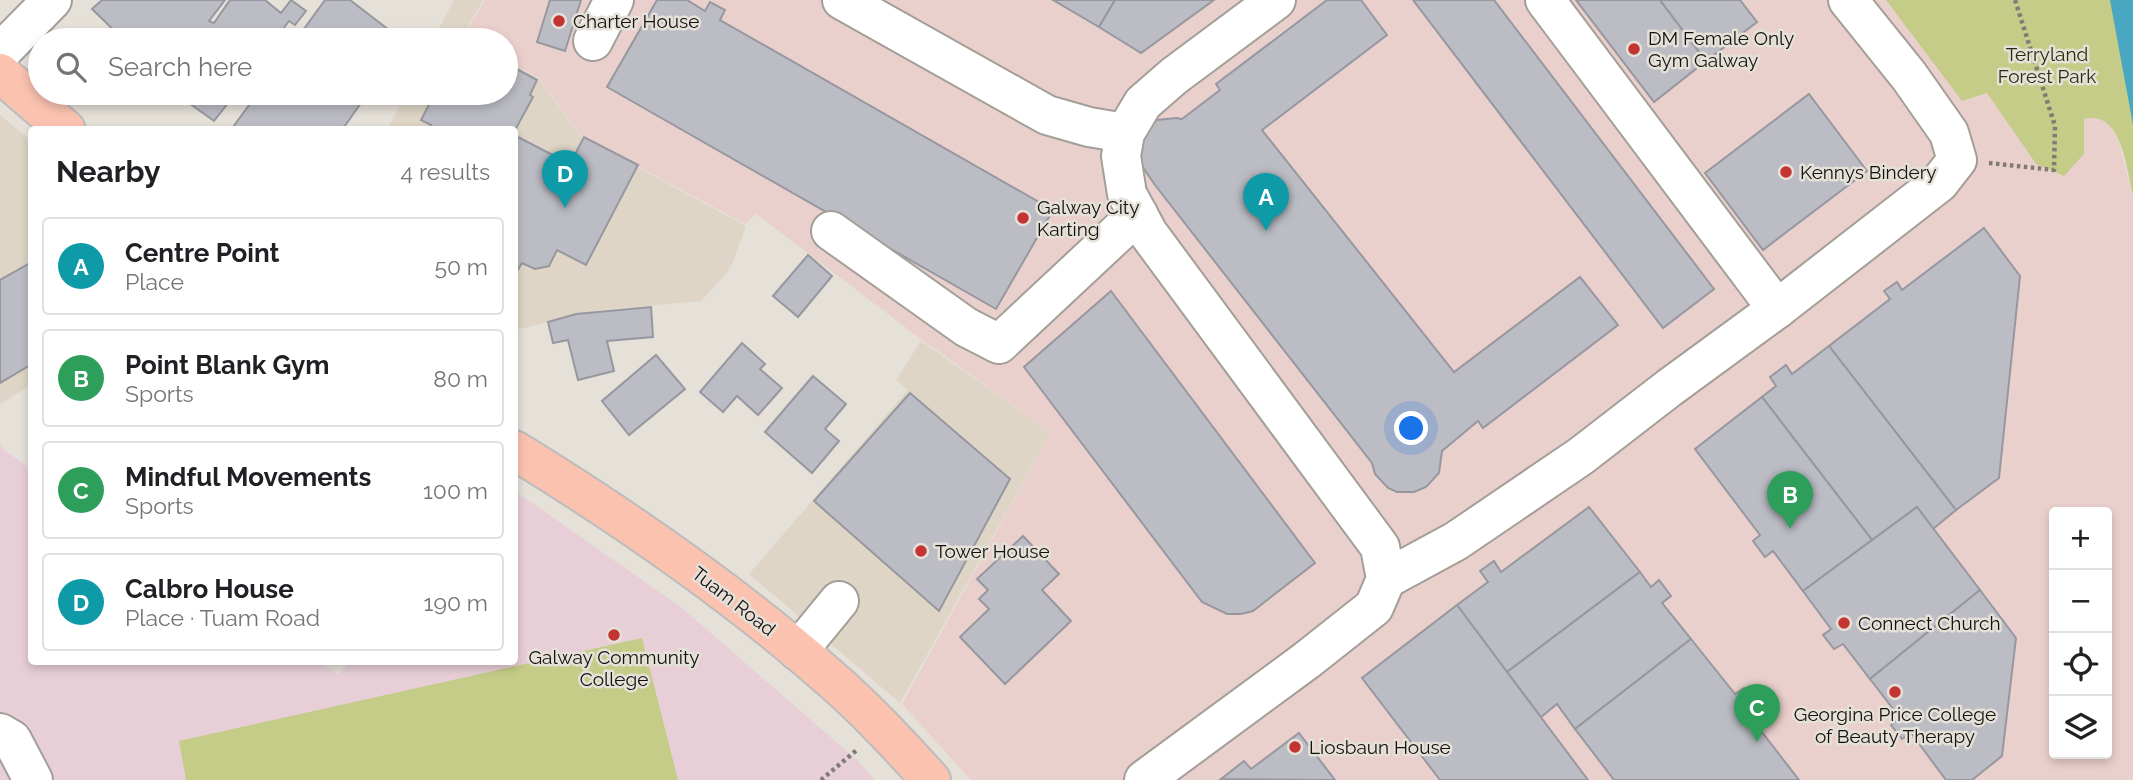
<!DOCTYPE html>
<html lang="en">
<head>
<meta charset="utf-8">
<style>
	body { margin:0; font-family:Raleway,sans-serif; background:#f2f2f2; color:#202124 }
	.controls { position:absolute; right:21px; bottom:21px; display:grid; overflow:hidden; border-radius:7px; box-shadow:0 4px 10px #0003 }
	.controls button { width:63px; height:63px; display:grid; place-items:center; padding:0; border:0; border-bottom:2px solid #e0e0e0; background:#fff; color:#202124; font:35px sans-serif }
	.you { position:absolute; left:1412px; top:429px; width:24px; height:24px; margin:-18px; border:5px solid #fff; border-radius:50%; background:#1a73e8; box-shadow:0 0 0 10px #1a73e833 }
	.badge { display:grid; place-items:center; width:46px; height:46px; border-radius:50%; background:#ea580c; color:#fff; font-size:23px; font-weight:700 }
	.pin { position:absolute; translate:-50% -58px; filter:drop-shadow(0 2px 4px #0008) }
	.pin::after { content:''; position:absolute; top:37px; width:24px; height:21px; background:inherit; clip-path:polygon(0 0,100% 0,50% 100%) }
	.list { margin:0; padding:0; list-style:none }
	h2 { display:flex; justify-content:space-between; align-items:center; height:91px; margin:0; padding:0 28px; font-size:30px }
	h2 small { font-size:23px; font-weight:400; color:#757577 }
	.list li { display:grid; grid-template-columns:46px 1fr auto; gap:21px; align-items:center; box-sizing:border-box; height:98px; margin:0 14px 14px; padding:0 14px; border:2px solid #e0e0e0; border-radius:7px }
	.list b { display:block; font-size:26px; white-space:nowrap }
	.list p { margin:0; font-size:23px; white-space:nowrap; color:#757577 }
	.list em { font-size:23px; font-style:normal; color:#757577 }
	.icon { flex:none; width:38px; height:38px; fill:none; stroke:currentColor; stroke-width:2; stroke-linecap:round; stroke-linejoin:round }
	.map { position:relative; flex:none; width:2133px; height:780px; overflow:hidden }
	.search { position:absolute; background:#fff; box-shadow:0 4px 10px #0003; left:28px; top:28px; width:490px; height:77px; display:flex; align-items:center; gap:18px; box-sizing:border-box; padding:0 24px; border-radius:38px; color:#757577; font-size:26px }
	.panel { position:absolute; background:#fff; box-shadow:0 4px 10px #0003; left:28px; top:126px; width:490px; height:539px; border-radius:7px }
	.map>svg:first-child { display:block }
	.built { fill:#ded5c6 }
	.industrial { fill:#ead0cc; fill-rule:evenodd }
	.education { fill:#e8cfd7 }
	.green { fill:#c4cc88 }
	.water { fill:#4aa7c1 }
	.building { fill:#bcbcc5; stroke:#97979f; stroke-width:2 }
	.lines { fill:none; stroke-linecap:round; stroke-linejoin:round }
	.minor-casing { stroke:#a39e97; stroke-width:42 }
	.major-casing { stroke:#bdbcbc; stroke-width:42 }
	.path { stroke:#7f7c76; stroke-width:4.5; stroke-dasharray:3.5 3.5; stroke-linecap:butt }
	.minor { stroke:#fff; stroke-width:38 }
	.major { stroke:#fbc2b0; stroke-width:38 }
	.poi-dot { fill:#c33533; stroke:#e5e0d8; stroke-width:2.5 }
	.labels { text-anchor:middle; stroke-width:5; stroke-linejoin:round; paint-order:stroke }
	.poi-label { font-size:19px; fill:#13110e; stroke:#e5e0d8; text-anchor:start }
	.park-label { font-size:19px; fill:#2a2d0d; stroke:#e5e0d8 }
	.street-label { font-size:19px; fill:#13110e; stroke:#e5e0d8 }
</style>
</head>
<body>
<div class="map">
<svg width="2133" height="780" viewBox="0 0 2133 780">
	<rect width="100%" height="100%" fill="#e5e0d8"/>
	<!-- built -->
	<g class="built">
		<polygon points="454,0 483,0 462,37 468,40 433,40"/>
		<polygon points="506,61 538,78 580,136 746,226 733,262 725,275 701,301 600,310 515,330 514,130 387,130 406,93 506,93"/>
		<polygon points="0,115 32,142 31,385 0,404"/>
		<polygon points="921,341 1051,432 900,703 749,574 908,390 896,380"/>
	</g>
	<!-- industrial -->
	<path class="industrial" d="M485,0H1886L1963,101L1987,93L2037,163L2084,153V119L2095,117L2109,124L2119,142L2133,197V780H971L902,704L1051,432L921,339L756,214L745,224L580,135L539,78L506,60V40H470L463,37ZM2054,512H2107V754H2054Z"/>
	<!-- education -->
	<polygon class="education" points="0,445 4,450 31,469 32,662 319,662 339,675 349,662 514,662 515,491 682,608 857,760 875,780 0,780"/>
	<!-- green -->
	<g class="green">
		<path d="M1886,0H2133V195C2126,168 2122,110 2084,119V154L2064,176L2036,164L1987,93L1962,101Z"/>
		<polygon points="642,638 678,780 186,780 179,741"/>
	</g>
	<!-- water -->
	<polygon class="water" points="2110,0 2133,0 2133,125"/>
	<!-- building -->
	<g class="building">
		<polygon points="102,0 225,0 209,21 214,23 230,0 265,0 281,13 291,0 306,11 295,25 289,21 275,40 124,40 92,9"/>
		<polygon points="325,0 350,0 402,40 296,40"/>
		<polygon points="550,0 581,0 565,51 537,42"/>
		<polygon points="657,0 687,0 705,11 710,2 725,10 720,20 1053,210 996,309 607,87"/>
		<polygon points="1053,0 1115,0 1099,27"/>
		<polygon points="1115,0 1214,0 1141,53 1099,27"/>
		<polygon points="1327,0 1361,0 1387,35 1262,130 1454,372 1580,277 1618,325 1483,428 1478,421 1442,451 1439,473 1426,487 1414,492 1397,492 1388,488 1375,474 1372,463 1155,185 1140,163 1137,153 1146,128 1157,120 1176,118 1182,119 1220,90 1216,84"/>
		<polygon points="1413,0 1494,0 1714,289 1663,328"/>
		<polygon points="1576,0 1660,0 1706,61 1654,102"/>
		<polygon points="1660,0 1740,0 1757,22 1706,61"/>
		<polygon points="506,63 537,80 530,95 533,97 514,132 514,130 428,130 431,125 421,120 435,93 506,93"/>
		<polygon points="175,93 236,93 214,121"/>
		<polygon points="258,93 368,93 342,130 237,130 233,127"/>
		<polygon points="1809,94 1867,171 1763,250 1705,173"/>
		<polygon points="514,135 570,164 584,137 638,165 586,265 557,250 549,266 535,269 522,263 514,276"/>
		<polygon points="1984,228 2020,276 1999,478 1956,510 1829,346 1890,299 1884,291 1897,282 1902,290"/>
		<polygon points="808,255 832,276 798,317 773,296"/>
		<polygon points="32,262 32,364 0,383 0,280"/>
		<polygon points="1111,291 1315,563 1253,611 1241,614 1227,614 1202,602 1024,367"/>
		<polygon points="651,307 653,337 607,341 614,371 578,380 568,340 553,343 548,322 576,314"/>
		<polygon points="742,343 765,364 760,369 782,388 758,415 737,396 723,412 700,392"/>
		<polygon points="1829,346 1956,510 1933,529 1917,507 1872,540 1762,397 1776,386 1770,377 1786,365 1792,374"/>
		<polygon points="656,355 685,389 629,435 602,401"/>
		<polygon points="813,376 846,404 825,429 839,441 812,473 765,432"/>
		<polygon points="910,393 1010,479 939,611 814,501"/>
		<polygon points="1762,397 1872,540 1803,591 1773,551 1765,557 1753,541 1760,535 1695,449"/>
		<polygon points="1589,507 1640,572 1507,672 1457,605 1488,582 1480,571 1494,561 1501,572"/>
		<polygon points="1917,507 1980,590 1870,679 1843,644 1834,649 1823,635 1831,629 1803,591"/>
		<polygon points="1023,536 1059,574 1042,590 1071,621 1005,684 960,637 989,609 979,599 988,590 977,579"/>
		<polygon points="1640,572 1651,587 1659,580 1671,596 1662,603 1691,639 1575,729 1557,704 1541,717 1507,672"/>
		<polygon points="1980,590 2016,638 2002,756 1972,780 1946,780 1911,733 1902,739 1891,725 1900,718 1870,679"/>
		<polygon points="1457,605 1507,672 1588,780 1440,780 1362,678"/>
		<polygon points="1691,639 1735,694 1744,688 1758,707 1748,714 1799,780 1614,780 1575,729"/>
		<polygon points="1299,733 1335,780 1221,779 1244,761 1251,769"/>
	</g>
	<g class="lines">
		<!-- minor casing -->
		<g class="minor-casing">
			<g id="minor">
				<polyline points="842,0 1047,115 1089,127 1125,133"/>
				<polyline points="1545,0 1777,309"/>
				<polyline points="593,41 614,0"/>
				<polyline points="0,53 52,0"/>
				<polyline points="831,231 966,327 999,344 1138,214"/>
				<polyline points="1386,579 1456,541 1581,456 1669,388 1777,309 1939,183 1957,160 1949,133 1909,76 1848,0"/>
				<polyline points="798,651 839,601"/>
				<polyline points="0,733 12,740 33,780"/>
				<polyline points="1144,780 1307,660 1374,607 1386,579 1380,547 1148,233 1127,194 1121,156 1125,133 1143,103 1174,76 1276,0"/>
			</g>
		</g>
		<!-- major casing -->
		<g class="major-casing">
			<g id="major">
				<polyline points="0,73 66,130"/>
				<path d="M514,450C625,518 732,592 830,678C866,709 899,745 931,780"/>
			</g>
		</g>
		<!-- path -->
		<g class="path">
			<polyline points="1989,163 2054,170 2055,126 2015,0"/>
			<polyline points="821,780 858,749"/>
		</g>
		<!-- minor -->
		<use href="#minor" class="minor"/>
		<!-- major -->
		<use href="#major" class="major"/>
	</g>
	<!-- markers -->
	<g class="poi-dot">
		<circle cx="559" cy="21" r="7"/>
		<circle cx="1634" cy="49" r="7"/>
		<circle cx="1786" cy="172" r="7"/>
		<circle cx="1023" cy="218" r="7"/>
		<circle cx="921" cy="551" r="7"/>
		<circle cx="1844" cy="623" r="7"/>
		<circle cx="614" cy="635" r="7"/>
		<circle cx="1895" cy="692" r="7"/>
		<circle cx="1295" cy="747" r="7"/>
	</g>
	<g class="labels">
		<!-- poi labels -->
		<g class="poi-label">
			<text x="573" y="28">Charter House</text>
			<text x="1648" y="45">DM Female Only<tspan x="1648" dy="22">Gym Galway</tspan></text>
			<text x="1800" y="179">Kennys Bindery</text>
			<text x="1037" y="214">Galway City<tspan x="1037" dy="22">Karting</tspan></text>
			<text x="935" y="558">Tower House</text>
			<text x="1858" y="630">Connect Church</text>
			<text x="614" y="664" text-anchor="middle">Galway Community<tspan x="614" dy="22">College</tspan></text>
			<text x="1895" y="721" text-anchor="middle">Georgina Price College<tspan x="1895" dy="22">of Beauty Therapy</tspan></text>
			<text x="1309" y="754">Liosbaun House</text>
		</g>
		<!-- park labels -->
		<g class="park-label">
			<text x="2047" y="61">Terryland<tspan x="2047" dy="22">Forest Park</tspan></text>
		</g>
		<!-- street labels -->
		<g class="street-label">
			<text transform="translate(734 601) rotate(38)" y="7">Tuam Road</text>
		</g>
	</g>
</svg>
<div class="controls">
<button>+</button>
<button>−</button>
<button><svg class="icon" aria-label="locate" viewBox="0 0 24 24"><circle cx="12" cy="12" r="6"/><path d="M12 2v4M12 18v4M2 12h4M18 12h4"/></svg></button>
<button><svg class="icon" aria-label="layers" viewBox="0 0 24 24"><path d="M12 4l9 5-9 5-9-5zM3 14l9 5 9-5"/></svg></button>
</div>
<div class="you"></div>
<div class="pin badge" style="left:1266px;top:231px;background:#0f9aa8">A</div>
<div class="pin badge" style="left:1790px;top:529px;background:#2e9e5b">B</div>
<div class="pin badge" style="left:1757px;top:742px;background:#2e9e5b">C</div>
<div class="pin badge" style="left:565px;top:208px;background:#0f9aa8">D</div>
<div class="search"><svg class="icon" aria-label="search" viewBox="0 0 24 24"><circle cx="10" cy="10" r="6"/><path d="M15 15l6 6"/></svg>Search here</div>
<section class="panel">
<h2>Nearby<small>4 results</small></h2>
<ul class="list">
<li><span class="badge" style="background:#0f9aa8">A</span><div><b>Centre Point</b><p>Place</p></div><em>50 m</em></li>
<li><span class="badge" style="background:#2e9e5b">B</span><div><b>Point Blank Gym</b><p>Sports</p></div><em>80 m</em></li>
<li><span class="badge" style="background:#2e9e5b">C</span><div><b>Mindful Movements</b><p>Sports</p></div><em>100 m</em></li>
<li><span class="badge" style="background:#0f9aa8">D</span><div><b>Calbro House</b><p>Place · Tuam Road</p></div><em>190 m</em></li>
</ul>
</section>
</div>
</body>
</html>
